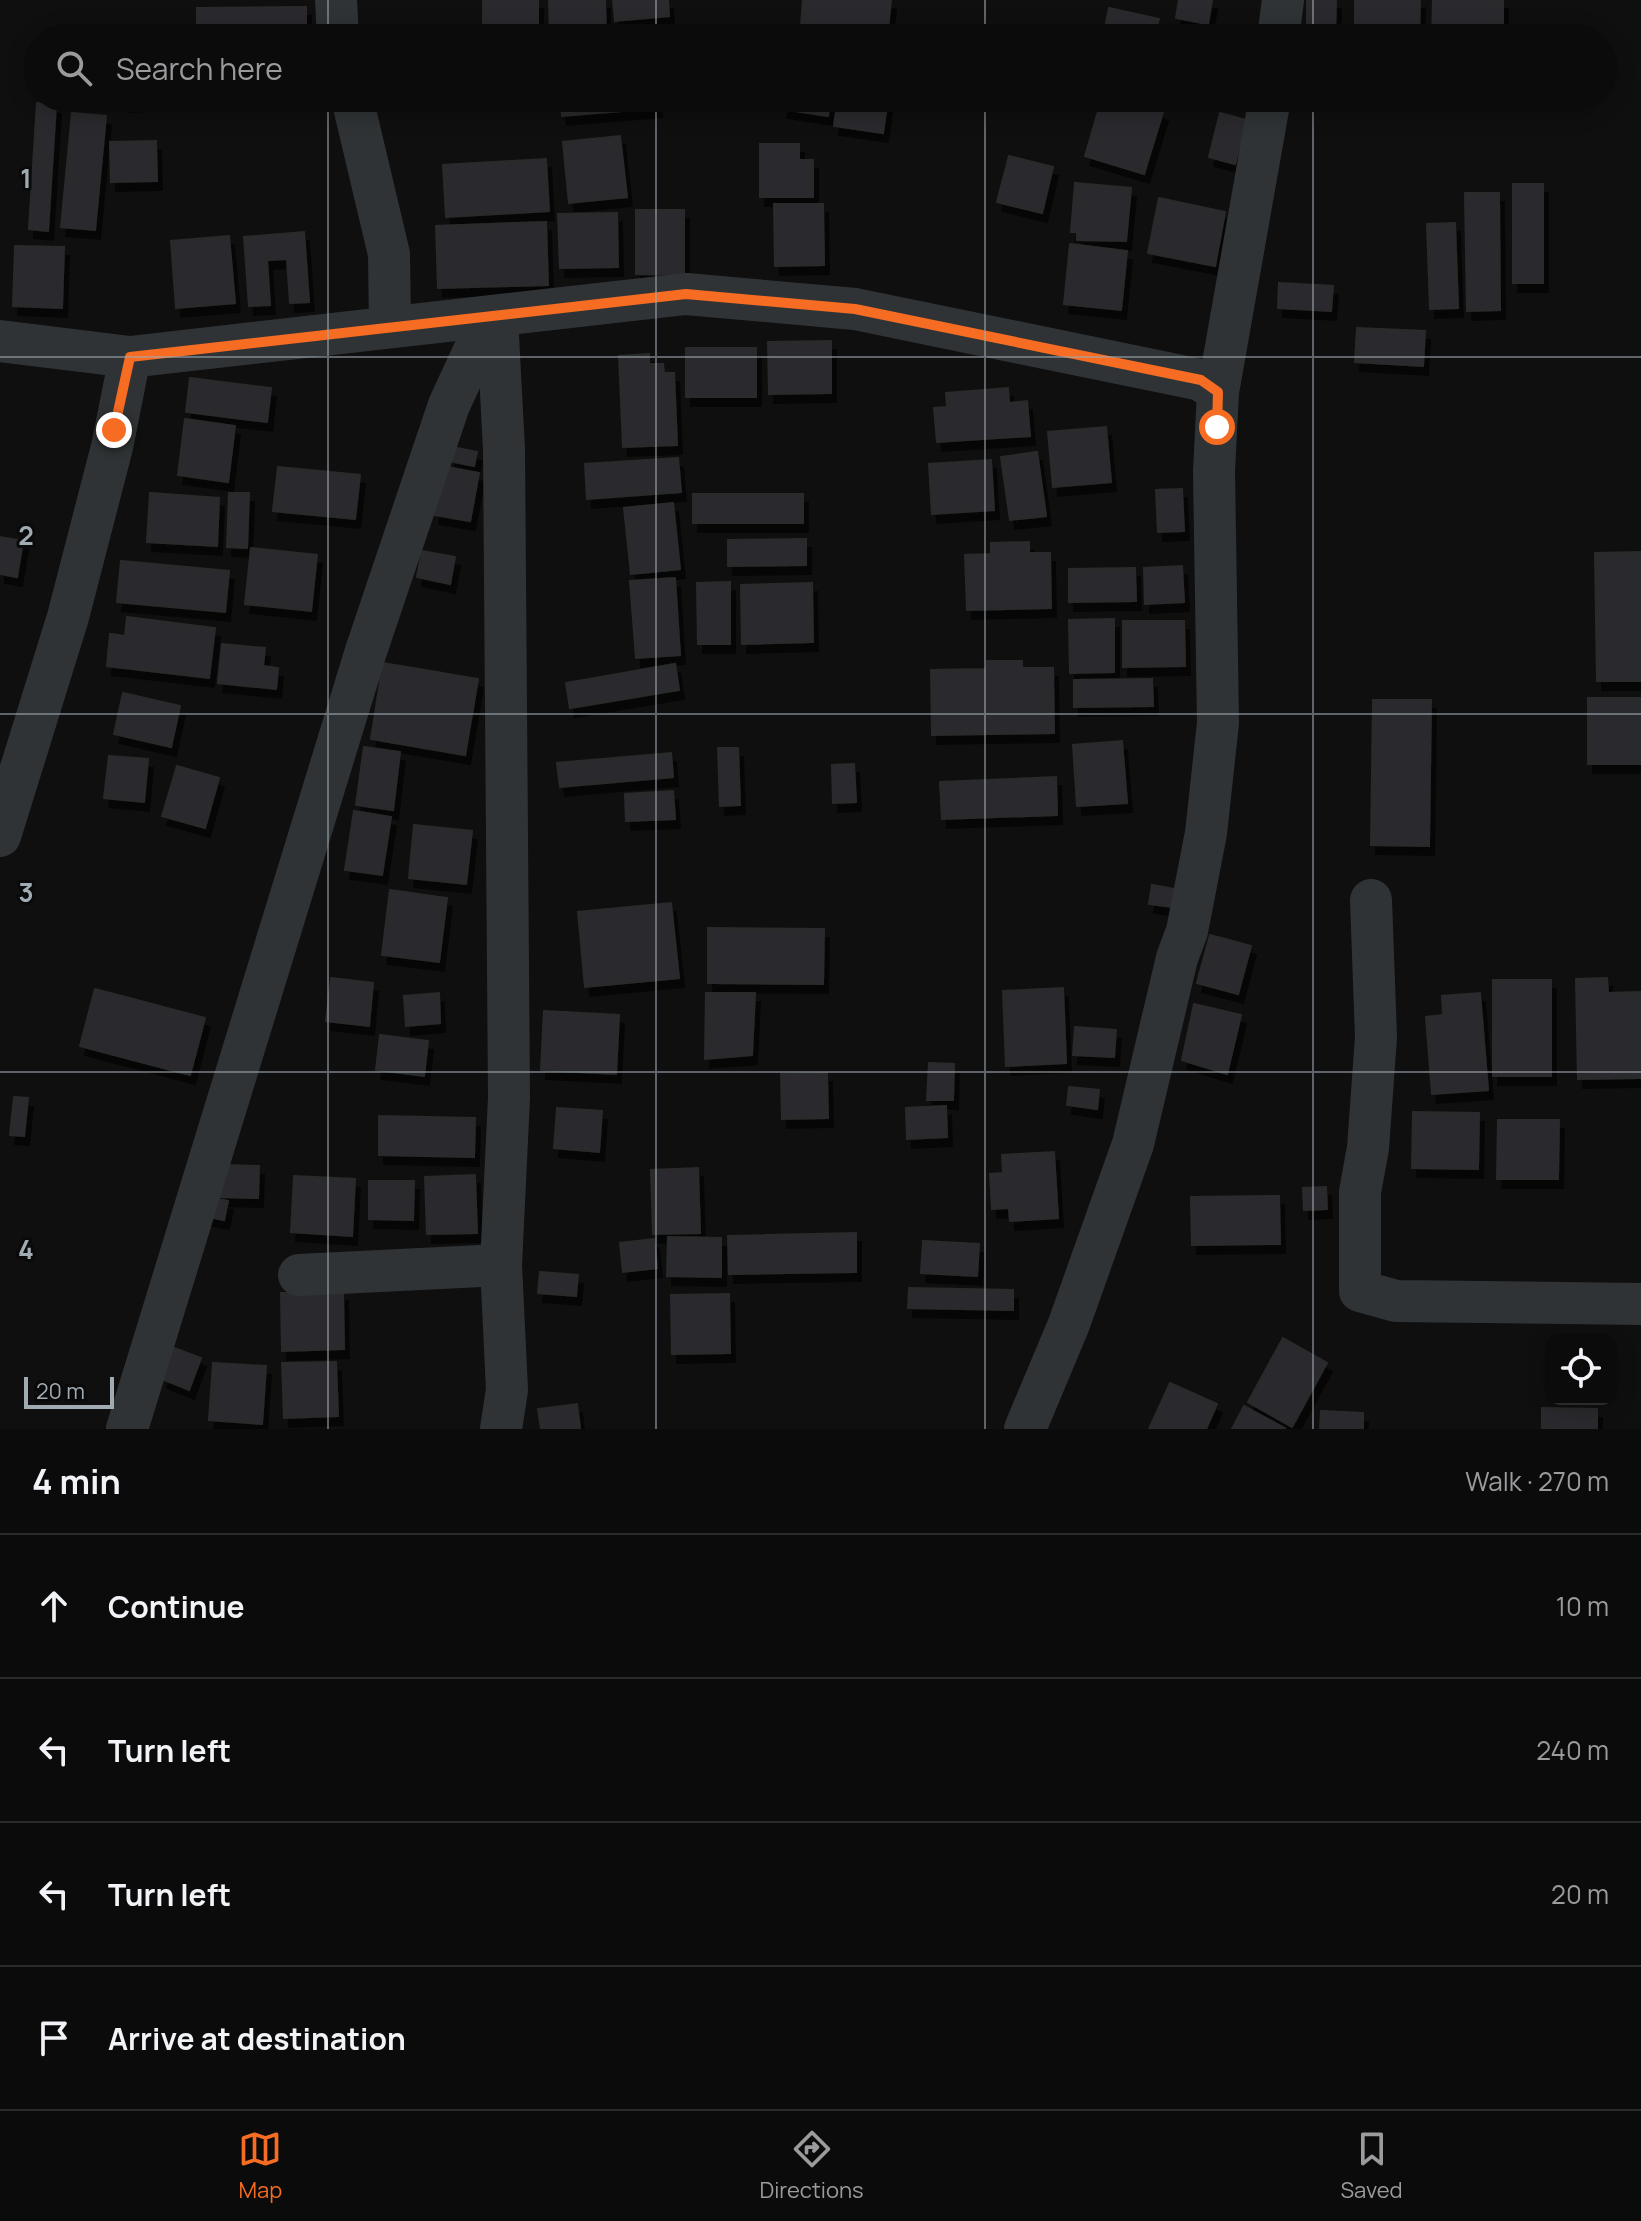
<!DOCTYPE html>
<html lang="en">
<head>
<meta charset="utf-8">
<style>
	body { margin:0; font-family:Manrope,sans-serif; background:#141415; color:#f1f3f6 }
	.controls { position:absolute; right:24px; bottom:24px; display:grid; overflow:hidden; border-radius:16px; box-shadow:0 4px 20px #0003 }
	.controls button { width:72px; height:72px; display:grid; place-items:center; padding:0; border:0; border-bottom:2px solid #2b2b2d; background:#0b0b0c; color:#f1f3f6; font:40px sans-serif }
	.scale { position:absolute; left:24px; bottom:20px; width:90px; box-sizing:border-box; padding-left:8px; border:4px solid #a0abb2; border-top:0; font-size:22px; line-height:28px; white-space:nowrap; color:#a0abb2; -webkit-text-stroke:6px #0a0a0b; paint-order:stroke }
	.stop { position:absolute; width:24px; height:24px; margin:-18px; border:6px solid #f56c22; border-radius:50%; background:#fff }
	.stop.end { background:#f56c22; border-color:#fff; box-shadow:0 2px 8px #0008 }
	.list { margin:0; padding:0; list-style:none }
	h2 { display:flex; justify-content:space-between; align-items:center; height:104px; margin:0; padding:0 32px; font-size:34px }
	h2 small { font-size:26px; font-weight:400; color:#9a9b9d }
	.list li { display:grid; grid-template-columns:52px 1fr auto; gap:24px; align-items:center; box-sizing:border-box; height:144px; padding:0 32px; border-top:2px solid #2b2b2d }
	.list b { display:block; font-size:30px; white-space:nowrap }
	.list em { font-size:26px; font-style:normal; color:#9a9b9d }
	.icon { flex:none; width:44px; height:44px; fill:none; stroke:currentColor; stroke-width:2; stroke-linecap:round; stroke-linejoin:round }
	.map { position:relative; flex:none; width:1641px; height:1429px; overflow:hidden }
	.search { position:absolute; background:#0b0b0c; box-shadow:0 4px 20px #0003; left:24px; right:24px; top:24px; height:88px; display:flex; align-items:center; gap:20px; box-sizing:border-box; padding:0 28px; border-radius:44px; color:#9a9b9d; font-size:30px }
	.sheet { height:680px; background:#0b0b0c }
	nav { display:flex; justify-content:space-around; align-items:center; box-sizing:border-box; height:112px; border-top:2px solid #2b2b2d; background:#0b0b0c; font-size:22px; color:#9a9b9d }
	nav a { display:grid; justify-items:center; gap:4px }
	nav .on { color:#f56c22 }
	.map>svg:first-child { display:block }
	.building { fill:#2a2b2d; stroke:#292a2c; stroke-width:2; filter:url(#shadow) }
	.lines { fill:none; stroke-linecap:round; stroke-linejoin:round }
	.minor { stroke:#303335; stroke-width:42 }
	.route { stroke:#f56c22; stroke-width:10 }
	.grid { fill:none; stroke:#a0abb2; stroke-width:2; stroke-opacity:0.55 }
	.grid-label { font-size:26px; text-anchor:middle; font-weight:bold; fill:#a0abb2; stroke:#0a0a0b; stroke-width:6; stroke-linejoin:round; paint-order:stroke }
</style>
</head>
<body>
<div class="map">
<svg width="1641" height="1429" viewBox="0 0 1641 1429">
	<defs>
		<filter id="shadow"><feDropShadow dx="5" dy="9" stdDeviation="0" flood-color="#0009"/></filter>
	</defs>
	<rect width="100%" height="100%" fill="#0f0f10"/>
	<!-- building -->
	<g class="building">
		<rect x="483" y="0" width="55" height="38"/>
		<polygon points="549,0 605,0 606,38 550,38"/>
		<polygon points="613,0 668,0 669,16 615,21"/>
		<polygon points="803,0 891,0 887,38 800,38"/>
		<polygon points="1179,0 1212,0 1208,24 1176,18"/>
		<polygon points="1307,0 1336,0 1335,38 1307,38"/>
		<polygon points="1355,0 1420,0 1419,38 1355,38"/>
		<polygon points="1433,0 1503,0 1503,38 1432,38"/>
		<polygon points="306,7 306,38 197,38 197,8"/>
		<polygon points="1109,8 1159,19 1154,38 1103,38"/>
		<polygon points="143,34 143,38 122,38 122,35"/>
		<polygon points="124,98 145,98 145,102 124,103"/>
		<polygon points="560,98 656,98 657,108 562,116"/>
		<polygon points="784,98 830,98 828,116 782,109"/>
		<polygon points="838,98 888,98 883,133 834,126"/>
		<polygon points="1102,98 1119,98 1163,112 1144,174 1085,156"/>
		<polygon points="37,103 56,105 48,231 29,229"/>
		<polygon points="72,113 106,116 95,230 61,227"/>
		<polygon points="1220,113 1246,120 1235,164 1209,157"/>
		<polygon points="620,136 627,197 569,203 563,142"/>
		<polygon points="156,141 157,181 111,182 110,142"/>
		<polygon points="760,144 799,144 799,160 813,160 813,197 760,197"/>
		<polygon points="1009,156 1053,167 1042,213 997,202"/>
		<polygon points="546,159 549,211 446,217 443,165"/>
		<polygon points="1075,183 1131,188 1126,241 1077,240 1077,232 1071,232"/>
		<rect x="1513" y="184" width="30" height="99"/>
		<polygon points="1465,193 1499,193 1500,310 1467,311"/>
		<polygon points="1159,198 1225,212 1215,266 1148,253"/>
		<polygon points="774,204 823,204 824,265 775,266"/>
		<polygon points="636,210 684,210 684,275 636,274"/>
		<polygon points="617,213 618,267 560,268 558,214"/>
		<polygon points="546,222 548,285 438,288 436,226"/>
		<polygon points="1455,223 1458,308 1430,309 1427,224"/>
		<polygon points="304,232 309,302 290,303 287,259 267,260 270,305 249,306 244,237"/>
		<polygon points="229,236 235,303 176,308 171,241"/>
		<polygon points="1070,244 1127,251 1121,310 1064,304"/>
		<polygon points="15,246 64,247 62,308 13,306"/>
		<polygon points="1279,283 1333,286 1331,311 1278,308"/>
		<polygon points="1357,328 1425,331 1423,366 1355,362"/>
		<polygon points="831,341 831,393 769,394 768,342"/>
		<rect x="686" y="348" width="70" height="49"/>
		<polygon points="649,354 649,364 663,364 664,373 674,373 677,445 623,447 619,356"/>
		<polygon points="190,378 271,388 267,422 186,412"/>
		<polygon points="1008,388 1009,403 1027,401 1030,436 937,442 934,408 947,407 946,393"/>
		<polygon points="185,419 235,426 228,482 178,475"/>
		<polygon points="1106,427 1111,482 1053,487 1048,432"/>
		<polygon points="452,447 477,452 474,466 449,461"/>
		<polygon points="1037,452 1046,516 1010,520 1001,457"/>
		<polygon points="678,458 681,492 587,499 585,464"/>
		<polygon points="991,460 994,510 932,514 929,464"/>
		<polygon points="442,466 479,473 470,521 434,515"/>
		<polygon points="278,467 360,475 355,519 273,511"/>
		<polygon points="1182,489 1184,531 1158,532 1156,490"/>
		<polygon points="150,493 219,498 217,546 147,542"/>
		<polygon points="229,493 249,493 247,548 227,547"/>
		<rect x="693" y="494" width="110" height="29"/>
		<polygon points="673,503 680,569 631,574 624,508"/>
		<polygon points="0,537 23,541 17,577 0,574"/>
		<polygon points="806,539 806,565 728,566 728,540"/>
		<polygon points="1029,542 1029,553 1050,553 1051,608 967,610 965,555 991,554 991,543"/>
		<polygon points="251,548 317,555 311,611 245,604"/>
		<polygon points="422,551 455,557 450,584 417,577"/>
		<polygon points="1641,552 1641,681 1597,681 1595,553"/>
		<polygon points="121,561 229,571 225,612 117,602"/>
		<polygon points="1182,566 1184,602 1145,604 1144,568"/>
		<polygon points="1135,568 1136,601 1069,602 1069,569"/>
		<polygon points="675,578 680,655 636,658 630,581"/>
		<polygon points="730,582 730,644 698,644 697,583"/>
		<polygon points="812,583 813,642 742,644 741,585"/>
		<polygon points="127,617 215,628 209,678 107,666 110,634 125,636"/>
		<polygon points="1114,619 1114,672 1070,673 1069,620"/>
		<polygon points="1123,621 1184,621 1185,666 1123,667"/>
		<polygon points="222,644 265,648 263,666 278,668 276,689 218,683"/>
		<polygon points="987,661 1022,661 1022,668 1053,668 1054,733 932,735 931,670 987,669"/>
		<polygon points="383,663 478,679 465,755 371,739"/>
		<polygon points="675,664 679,690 570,708 566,683"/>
		<polygon points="1152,679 1153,706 1074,707 1074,680"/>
		<polygon points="123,693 180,706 171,747 114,734"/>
		<rect x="1588" y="698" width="53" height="66"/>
		<polygon points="1373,700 1431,700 1429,846 1371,845"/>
		<polygon points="1122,741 1127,803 1077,806 1073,745"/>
		<polygon points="364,747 400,752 393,810 356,805"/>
		<polygon points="718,748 738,748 740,805 720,806"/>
		<polygon points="671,753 673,777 560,787 557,763"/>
		<polygon points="109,756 148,759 144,802 104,798"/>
		<polygon points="854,764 856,802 833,803 832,765"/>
		<polygon points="177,766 219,778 205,828 162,816"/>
		<polygon points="1056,777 1057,815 942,819 940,782"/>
		<polygon points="673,791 675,819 626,821 625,794"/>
		<polygon points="354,811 391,817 382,875 345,870"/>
		<polygon points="414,825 472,831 466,884 409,878"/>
		<polygon points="1152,885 1175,889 1172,907 1149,904"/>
		<polygon points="390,890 447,898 439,962 382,955"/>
		<polygon points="671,903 679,978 585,987 578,912"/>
		<polygon points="708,928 824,929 823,984 708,983"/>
		<polygon points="1210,935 1251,946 1238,994 1197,983"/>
		<polygon points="331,978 373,983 369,1026 326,1021"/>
		<polygon points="1607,978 1608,993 1640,992 1641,1078 1578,1079 1576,979"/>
		<rect x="1493" y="980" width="58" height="96"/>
		<polygon points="1063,988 1066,1063 1006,1066 1003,991"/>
		<polygon points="95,989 205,1018 190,1075 80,1046"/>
		<polygon points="439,993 440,1023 406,1026 404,996"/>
		<polygon points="706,993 755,993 752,1055 705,1059"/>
		<polygon points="1480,993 1488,1090 1432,1094 1426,1017 1443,1015 1442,996"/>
		<polygon points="1194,1004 1241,1015 1227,1074 1182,1060"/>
		<polygon points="544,1011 619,1015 616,1074 541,1070"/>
		<polygon points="1075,1027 1116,1030 1114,1057 1073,1055"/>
		<polygon points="380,1035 428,1041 424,1076 376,1070"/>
		<polygon points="929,1063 954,1064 953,1100 927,1100"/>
		<polygon points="827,1073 828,1118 782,1119 781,1074"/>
		<polygon points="1069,1087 1099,1090 1097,1109 1067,1105"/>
		<polygon points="14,1097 28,1098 24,1136 10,1135"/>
		<polygon points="946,1106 947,1137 907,1139 906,1108"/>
		<polygon points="557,1108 602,1111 599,1152 554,1148"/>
		<polygon points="1413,1112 1479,1113 1478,1169 1412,1168"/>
		<polygon points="379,1116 475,1118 474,1157 379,1155"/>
		<polygon points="1498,1120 1559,1120 1558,1179 1497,1179"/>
		<polygon points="1054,1152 1058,1218 1010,1221 1009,1208 992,1209 990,1174 1003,1173 1002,1155"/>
		<polygon points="222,1165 259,1166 258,1198 221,1197"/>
		<polygon points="698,1168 700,1233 653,1234 651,1170"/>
		<polygon points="475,1175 477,1233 427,1234 425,1177"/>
		<polygon points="294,1176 355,1179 352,1236 291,1232"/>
		<polygon points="369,1181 414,1181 413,1220 369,1219"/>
		<polygon points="1326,1187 1327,1209 1304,1210 1303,1188"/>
		<polygon points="1279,1196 1280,1244 1192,1245 1191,1197"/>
		<polygon points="207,1197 228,1201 224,1220 203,1216"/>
		<polygon points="856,1233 856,1272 729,1274 728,1236"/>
		<polygon points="668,1237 721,1238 721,1277 667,1276"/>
		<polygon points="654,1239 657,1268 623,1272 620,1243"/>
		<polygon points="923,1241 979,1244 977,1276 921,1273"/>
		<polygon points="540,1272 578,1275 576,1296 538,1293"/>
		<polygon points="909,1288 1013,1290 1013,1310 908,1308"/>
		<polygon points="343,1292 344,1349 282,1351 281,1293"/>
		<polygon points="729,1294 730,1353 672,1354 671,1295"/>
		<polygon points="1283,1338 1327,1363 1292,1427 1248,1402"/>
		<polygon points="174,1348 201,1358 189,1390 162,1379"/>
		<polygon points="336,1362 338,1416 284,1418 282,1363"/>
		<polygon points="213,1363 266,1366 262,1424 209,1420"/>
		<polygon points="1170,1383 1217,1404 1206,1429 1149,1429"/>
		<polygon points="577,1404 580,1428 541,1429 538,1409"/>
		<polygon points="1244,1406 1286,1429 1232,1429"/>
		<polygon points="1542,1408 1597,1409 1597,1429 1542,1429"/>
		<polygon points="1321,1411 1363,1413 1363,1429 1320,1429"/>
	</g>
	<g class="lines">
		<!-- minor -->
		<g class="minor">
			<polyline points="336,0 338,38"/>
			<polyline points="1278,38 1283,0"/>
			<polyline points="352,98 389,254 390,325"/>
			<polyline points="498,336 504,449 509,1098 501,1265 507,1390 501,1429"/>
			<polyline points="0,341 130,357 686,294 855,309 1201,380 1218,392 1214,471 1218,723 1206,833 1187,931 1177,958 1133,1144 1069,1324 1025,1429"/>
			<polyline points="1218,392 1270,98"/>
			<polyline points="0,836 68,617 112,447 130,357"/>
			<polyline points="1371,900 1376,1037 1368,1148 1360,1192 1360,1291 1396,1301 1641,1304"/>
			<polyline points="299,1275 501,1265"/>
			<polyline points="127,1429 366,651 449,405 473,353 499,364"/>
		</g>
	</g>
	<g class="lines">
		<!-- route -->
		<polyline class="route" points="114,430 130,357 686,294 855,309 1201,380 1218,392 1217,427"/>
	</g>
	<!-- grid -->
	<path class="grid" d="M328,0V38M656,0V38M985,0V38M1313,0V38M328,98V1429M656,98V1429M985,98V1429M1313,98V1429M0,357H1641M0,714H1641M0,1072H1641"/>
	<g class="grid-label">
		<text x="26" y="188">1</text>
		<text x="26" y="545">2</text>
		<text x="26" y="902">3</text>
		<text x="26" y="1259">4</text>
	</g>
</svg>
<div class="controls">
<button><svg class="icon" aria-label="locate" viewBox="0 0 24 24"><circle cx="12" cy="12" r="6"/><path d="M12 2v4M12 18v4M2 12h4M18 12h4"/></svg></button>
</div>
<div class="scale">20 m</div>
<div class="stop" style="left:1217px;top:427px"></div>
<div class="stop end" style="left:114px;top:430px"></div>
<div class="search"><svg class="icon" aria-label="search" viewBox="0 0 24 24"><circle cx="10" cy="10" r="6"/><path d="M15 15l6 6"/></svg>Search here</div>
</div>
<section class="sheet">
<h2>4 min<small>Walk · 270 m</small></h2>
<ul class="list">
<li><svg class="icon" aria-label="ahead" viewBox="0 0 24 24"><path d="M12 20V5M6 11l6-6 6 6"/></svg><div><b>Continue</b></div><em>10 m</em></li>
<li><svg class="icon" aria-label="left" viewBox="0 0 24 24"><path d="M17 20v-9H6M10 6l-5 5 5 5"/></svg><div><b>Turn left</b></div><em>240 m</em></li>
<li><svg class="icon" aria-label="left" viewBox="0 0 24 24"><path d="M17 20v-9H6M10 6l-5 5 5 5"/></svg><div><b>Turn left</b></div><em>20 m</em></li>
<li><svg class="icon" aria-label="arrive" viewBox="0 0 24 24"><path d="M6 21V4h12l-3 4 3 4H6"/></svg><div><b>Arrive at destination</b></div></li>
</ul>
</section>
<nav>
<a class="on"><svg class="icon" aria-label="map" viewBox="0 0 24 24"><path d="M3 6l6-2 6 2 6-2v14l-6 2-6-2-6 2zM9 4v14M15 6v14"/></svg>Map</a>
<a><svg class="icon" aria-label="directions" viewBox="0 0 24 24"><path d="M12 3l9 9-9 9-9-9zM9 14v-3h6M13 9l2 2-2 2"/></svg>Directions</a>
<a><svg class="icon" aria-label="saved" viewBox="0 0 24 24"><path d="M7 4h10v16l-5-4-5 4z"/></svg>Saved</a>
</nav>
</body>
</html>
